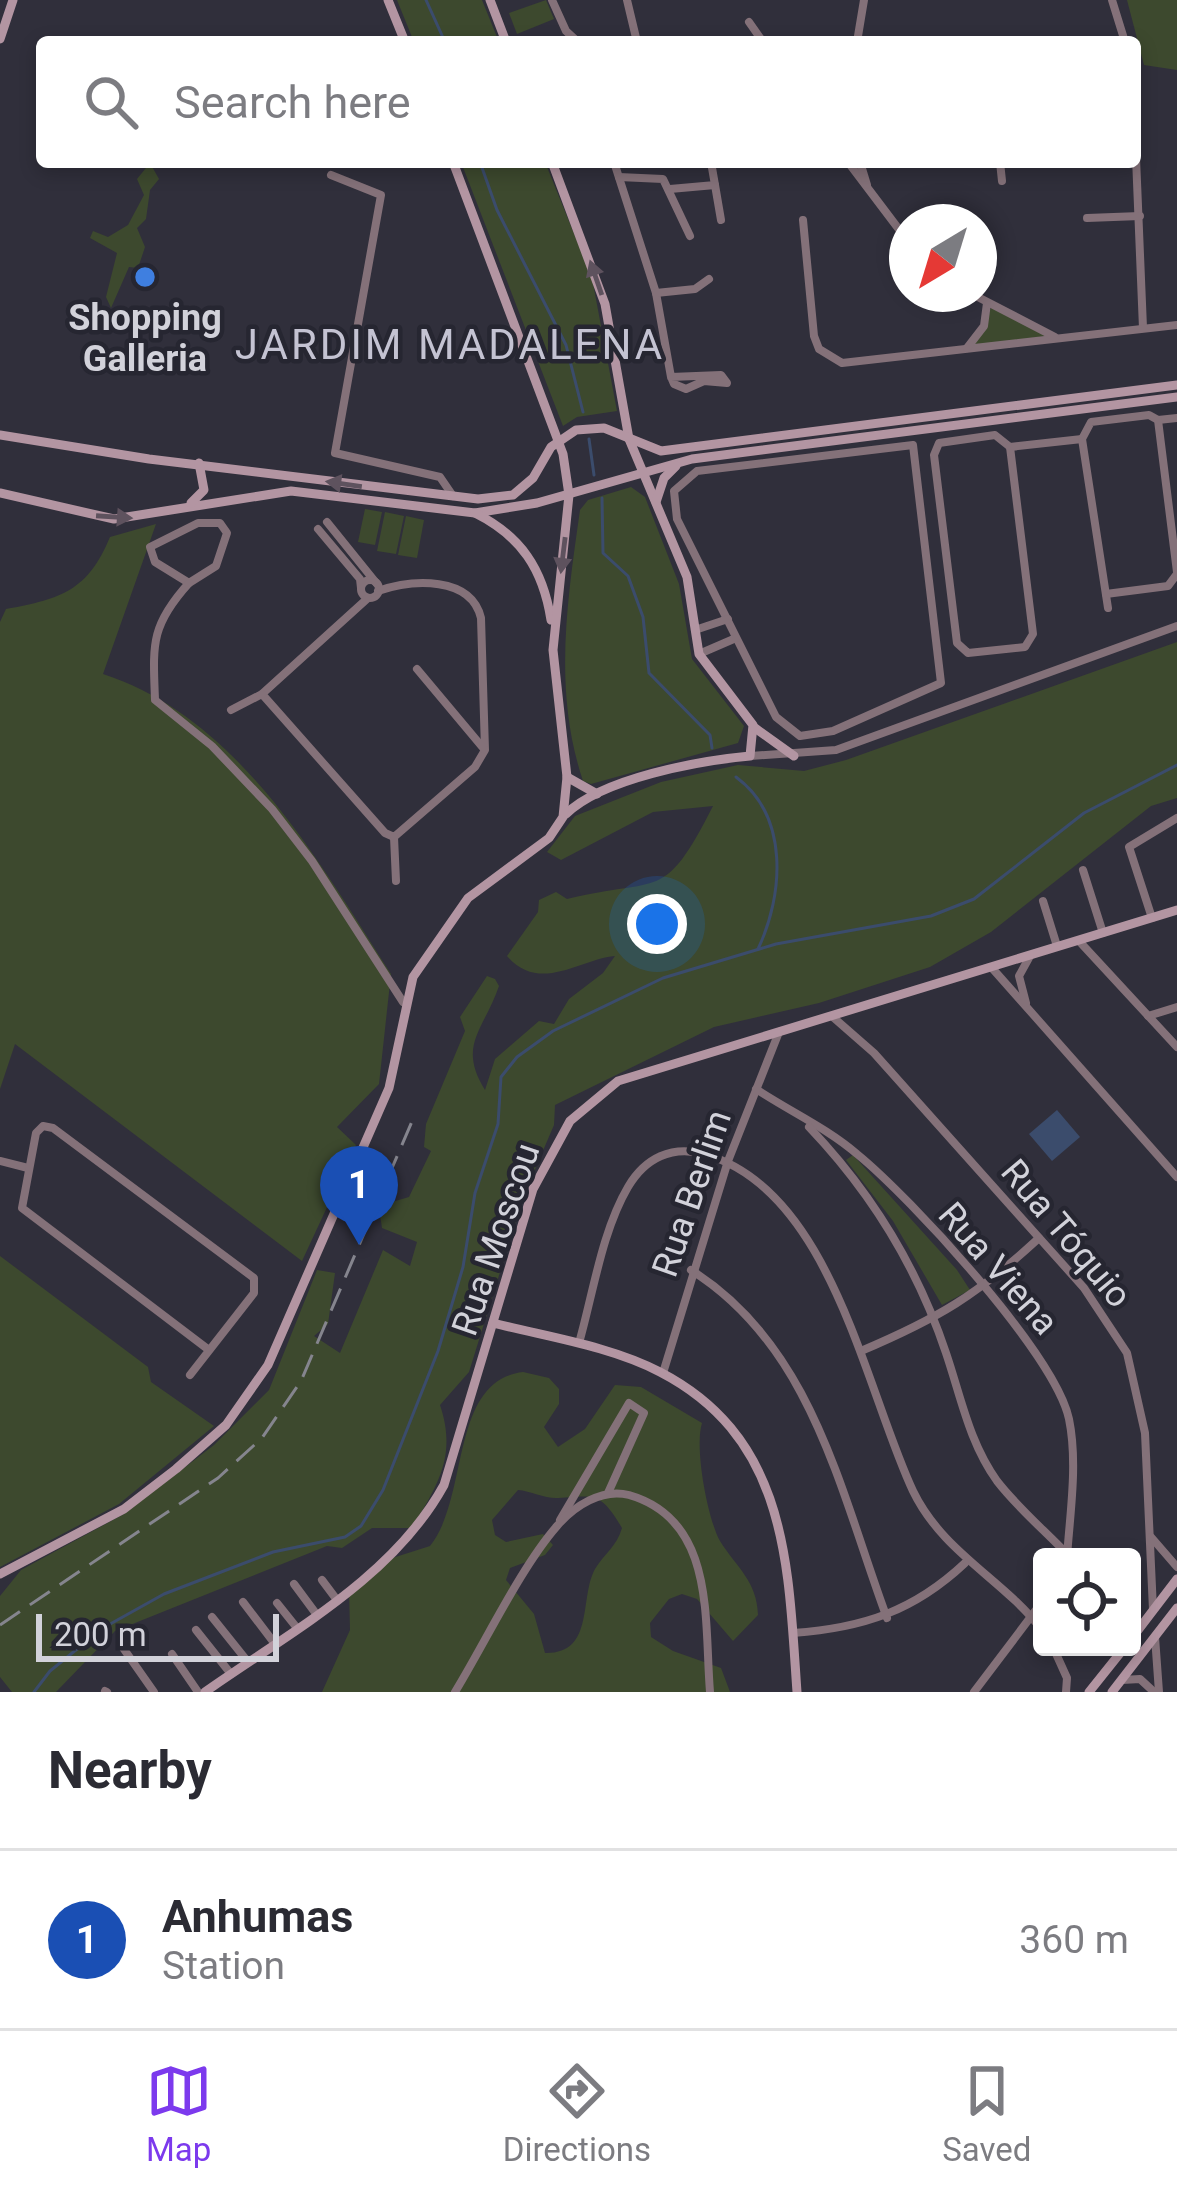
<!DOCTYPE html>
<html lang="en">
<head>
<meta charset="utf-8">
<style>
	body { margin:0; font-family:Roboto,sans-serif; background:#f2f2f3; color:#2b2b33 }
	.controls { position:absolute; right:36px; bottom:36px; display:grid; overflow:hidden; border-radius:12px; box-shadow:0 6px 18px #0003 }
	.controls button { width:108px; height:108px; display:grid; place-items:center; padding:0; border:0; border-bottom:3px solid #e1e1e2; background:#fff; color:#2b2b33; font:60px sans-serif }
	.compass { position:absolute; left:889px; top:204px; width:108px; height:108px; border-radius:50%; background:#fff; box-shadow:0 6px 18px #0003; rotate:218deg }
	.scale { position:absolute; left:36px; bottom:30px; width:243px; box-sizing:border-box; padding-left:12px; border:6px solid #d2d2da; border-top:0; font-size:33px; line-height:42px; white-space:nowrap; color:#d2d2da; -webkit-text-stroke:9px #262631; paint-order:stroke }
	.you { position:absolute; left:657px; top:924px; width:42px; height:42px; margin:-30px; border:9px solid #fff; border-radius:50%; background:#1a73e8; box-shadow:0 0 0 18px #1a73e833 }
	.badge { display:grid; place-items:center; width:78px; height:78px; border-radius:50%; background:#7c3aed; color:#fff; font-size:39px; font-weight:700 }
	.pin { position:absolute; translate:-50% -99px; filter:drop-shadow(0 3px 6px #0008) }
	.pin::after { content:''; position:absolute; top:63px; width:42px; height:36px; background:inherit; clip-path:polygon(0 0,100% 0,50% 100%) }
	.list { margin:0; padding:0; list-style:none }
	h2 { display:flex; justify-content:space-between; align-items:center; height:156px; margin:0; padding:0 48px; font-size:51px }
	h2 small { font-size:39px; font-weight:400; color:#7c7c81 }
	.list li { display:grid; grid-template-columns:78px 1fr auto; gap:36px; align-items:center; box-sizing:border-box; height:180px; padding:0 48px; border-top:3px solid #e1e1e2 }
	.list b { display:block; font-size:45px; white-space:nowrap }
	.list p { margin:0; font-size:39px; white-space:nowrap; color:#7c7c81 }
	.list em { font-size:39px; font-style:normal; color:#7c7c81 }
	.icon { flex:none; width:66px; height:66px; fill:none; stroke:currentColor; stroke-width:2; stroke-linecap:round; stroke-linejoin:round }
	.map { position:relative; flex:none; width:1177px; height:1692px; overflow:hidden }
	.search { position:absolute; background:#fff; box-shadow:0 6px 18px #0003; left:36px; right:36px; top:36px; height:132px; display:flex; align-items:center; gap:30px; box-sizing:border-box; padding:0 42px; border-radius:12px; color:#7c7c81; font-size:45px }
	.sheet { height:336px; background:#fff }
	nav { display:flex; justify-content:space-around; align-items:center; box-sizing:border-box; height:168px; border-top:3px solid #e1e1e2; background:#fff; font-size:33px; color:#7c7c81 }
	nav a { display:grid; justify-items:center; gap:6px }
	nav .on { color:#7c3aed }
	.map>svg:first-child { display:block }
	.green { fill:#3d492e; fill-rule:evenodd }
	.water { fill:#3b4c6c }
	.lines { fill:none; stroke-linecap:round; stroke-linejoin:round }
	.stream { stroke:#3b4c6c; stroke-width:3 }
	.street { stroke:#847179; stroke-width:8 }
	.secondary { stroke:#b395a2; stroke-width:9 }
	.rail { stroke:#85858e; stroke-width:3; stroke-dasharray:24 12; stroke-linecap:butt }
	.oneway { fill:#5e525e }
	.shop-dot { fill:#3f7fe0; stroke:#262631; stroke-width:4.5 }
	.labels { text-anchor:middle; stroke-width:9; stroke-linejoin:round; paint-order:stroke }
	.poi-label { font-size:36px; font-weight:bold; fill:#d2d2da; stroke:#262631 }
	.street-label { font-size:36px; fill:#d2d2da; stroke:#262631 }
	.quarter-label { font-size:42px; letter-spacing:3px; fill:#c4c3d2; stroke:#262631 }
</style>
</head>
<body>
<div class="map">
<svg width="1177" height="1692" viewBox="0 0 1177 1692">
	<rect width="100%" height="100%" fill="#302f3b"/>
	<!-- green -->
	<g class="green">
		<polygon points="397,0 482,0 499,42 414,42"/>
		<polygon points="546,0 554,19 517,34 509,13"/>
		<polygon points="1127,0 1177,0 1177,70 1144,65"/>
		<polygon points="461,162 545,162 592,278 617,411 577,417 563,426"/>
		<polygon points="150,163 159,179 150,190 146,219 137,228 145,247 138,268 129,267 111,308 106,297 117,253 90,238 93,231 108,237 128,225 144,195 137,179"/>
		<polygon points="991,307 1047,336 972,346 985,329"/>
		<path d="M631,487L645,497L679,584L692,659L744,726L738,743L591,784L583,781C553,691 567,602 580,510L588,500Z"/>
		<polygon points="365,509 382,512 375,545 358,542"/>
		<polygon points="385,512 404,516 396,554 377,551"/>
		<polygon points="406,516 424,520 417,558 398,555"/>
		<path d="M156,524L103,674C239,718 318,861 391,974L379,1084L337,1127L356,1145L302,1261L15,1044L0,1089V622L6,609C62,599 88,590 110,537Z"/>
		<path d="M1177,642V798L1151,806L991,932L930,967L819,1003L714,1027L555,1105L554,1125L524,1195L469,1372L440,1405C457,1456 438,1484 412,1528H372L342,1548L327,1546L115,1631L56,1692H12L0,1677V1596L21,1570L124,1514L214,1445L269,1390L317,1270L335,1273L328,1324L314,1336L340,1353L383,1250L410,1266L417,1242L382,1228L380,1215L392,1202L409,1197L431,1151L424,1147L426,1124L465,1031L460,1017L487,976L495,979L499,986C484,1030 457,1045 485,1090L495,1059L539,1021L554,1024L569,999L603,973L615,956C580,959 540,994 507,956L538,912L539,900L556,892L567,899C662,876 663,904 713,806L653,812L561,860L547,852L575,816L661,782L738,765L804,771L846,760Z"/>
		<polygon points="853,1155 957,1270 970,1290 942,1305 893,1221 846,1160"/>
		<polygon points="0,1256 148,1367 151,1382 214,1426 119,1504 0,1567"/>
		<path d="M523,1372L549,1378L559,1389V1404L544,1427L558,1447L585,1429L615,1385L641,1387L702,1423C694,1448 708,1520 720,1541C737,1568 757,1581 758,1615L733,1641L697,1599L682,1594L669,1599L650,1623L651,1637L673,1651L721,1668L730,1692H322L350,1630L349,1589L383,1561L430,1546C470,1496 449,1381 523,1372ZM518,1490C531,1491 546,1499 558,1498C595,1496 600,1491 622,1528C617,1546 604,1554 595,1569C579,1598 595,1654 545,1653L534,1614L506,1580L510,1568L545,1555L553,1545L543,1534L506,1542L495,1535L492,1520Z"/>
	</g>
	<!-- water -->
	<polygon class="water" points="1057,1110 1080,1137 1052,1161 1029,1134"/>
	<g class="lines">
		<!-- stream -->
		<g class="stream">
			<polyline points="426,0 445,42"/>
			<polyline points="480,162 497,210 566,345 583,412"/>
			<polyline points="589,439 594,475"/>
			<polyline points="602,498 603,553 628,576 643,617 649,673 710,735 712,748"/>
			<path d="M736,777C789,816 784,894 758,949"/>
			<polyline points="34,1692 50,1671 103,1628 164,1594 273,1552 345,1537 361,1526 383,1490 438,1351 463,1267 475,1193 498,1124 501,1077 517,1057 553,1031 663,978 776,944 931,916 974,899 1084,813 1177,765"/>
		</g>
		<!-- street -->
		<g class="street">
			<polyline points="552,0 566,31 578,42"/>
			<polyline points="627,0 637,42"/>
			<polyline points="1112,0 1125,42"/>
			<polyline points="749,22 763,42"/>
			<polyline points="857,42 864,0"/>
			<polyline points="1135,133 1143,328"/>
			<polyline points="614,162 656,293 671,377 674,384 686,389 704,381 727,383 721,375 671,377"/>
			<polyline points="848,162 907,240"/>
			<polyline points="860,162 867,185"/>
			<polyline points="1000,162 1002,181"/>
			<polyline points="331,175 381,195 335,453 440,477 453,496"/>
			<polyline points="619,177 663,179 690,236"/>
			<polyline points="715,185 721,220"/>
			<polyline points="670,189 715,185 711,162"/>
			<polyline points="1087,218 1140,216"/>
			<polyline points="803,220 814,336 819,349 842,363 1177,325"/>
			<polyline points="656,293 695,289 709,279"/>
			<polyline points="972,294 1055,337"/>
			<polyline points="967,348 984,326 987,303"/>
			<polyline points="1158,420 1177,418"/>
			<polygon points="995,435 1010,447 1033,634 1025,647 968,653 957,643 934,455 939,443"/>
			<polygon points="913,445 941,683 833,731 800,736 776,717 677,519 674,491 697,471"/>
			<polyline points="1010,447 1082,439"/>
			<polyline points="327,522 377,584"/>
			<polygon points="198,523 220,523 227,533 216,566 189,583 155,562 150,547"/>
			<polyline points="318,529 360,579 361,588"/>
			<circle cx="370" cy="589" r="9"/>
			<path d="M189,583C150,626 153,645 155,700L212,746L272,809L312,861L403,1002"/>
			<polyline points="1106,594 1168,586 1177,574"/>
			<path d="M368,598L262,694L385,833L394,837L475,767L485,750L481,618C471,576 413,579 378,591"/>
			<polyline points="1108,608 1082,439 1091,422 1149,415 1158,420 1177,572"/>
			<polyline points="695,630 728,619"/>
			<polyline points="699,654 736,638"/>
			<polyline points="417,669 484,749"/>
			<polyline points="231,710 262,694"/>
			<polyline points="750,756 836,750 1177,626"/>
			<polyline points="394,837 396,881"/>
			<polyline points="1083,870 1103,933"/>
			<polyline points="1043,901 1057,946"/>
			<polyline points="1152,918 1129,847 1177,818"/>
			<polyline points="1079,941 1177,1047"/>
			<polyline points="992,968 1177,1177"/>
			<polyline points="1026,1003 1019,976 1030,956"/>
			<polyline points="1148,1016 1177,1007"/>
			<polyline points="834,1018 874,1053 1084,1288 1127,1353 1145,1433 1153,1610"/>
			<path d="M756,1089C789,1111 827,1128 857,1154C911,1198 1055,1354 1069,1419C1078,1463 1070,1513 1067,1557"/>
			<path d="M809,1127C871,1192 917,1266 946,1353C961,1397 969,1442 997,1481C1017,1507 1044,1530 1067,1554"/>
			<polyline points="0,1161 28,1168"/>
			<path d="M691,1270C812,1346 840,1491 887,1618"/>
			<path d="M579,1343C593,1294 602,1231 628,1187C645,1158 672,1145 704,1154C831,1189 865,1389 913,1491C943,1553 1003,1579 1042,1630"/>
			<path d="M861,1351C939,1318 977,1295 1039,1238"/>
			<polyline points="663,1373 728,1161 779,1032"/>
			<polyline points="190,1375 254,1293 254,1278 53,1128 43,1126 36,1133 22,1208 209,1350"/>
			<polyline points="560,1520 629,1403 644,1413 608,1493"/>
			<polyline points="1151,1537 1177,1567"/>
			<polyline points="322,1580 337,1600"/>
			<polyline points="294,1584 317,1615"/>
			<polyline points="243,1602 275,1644"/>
			<polyline points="277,1603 297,1628"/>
			<polyline points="212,1617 248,1662"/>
			<polyline points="196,1630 231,1674"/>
			<path d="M793,1633C863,1628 914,1611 965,1563"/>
			<polyline points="1155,1637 1159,1692"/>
			<polyline points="121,1645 154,1692"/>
			<polyline points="1053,1647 1067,1678 1066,1692"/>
			<polyline points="172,1654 198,1692"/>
			<polyline points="1122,1680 1140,1679 1154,1692"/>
			<polyline points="105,1691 107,1692"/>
			<path d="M455,1692C485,1643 521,1567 557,1526C574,1506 602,1488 629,1495C716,1520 704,1620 710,1692"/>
			<polyline points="974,1692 1042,1602"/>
		</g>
		<!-- secondary -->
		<g class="secondary">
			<polyline points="388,0 405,42"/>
			<polyline points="490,0 506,42"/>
			<polyline points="0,39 13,0"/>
			<path d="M552,162L605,304L629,439L687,577L699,654L753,725L750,756C698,761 603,778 566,814"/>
			<polyline points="0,435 149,459 478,499 513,495 533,478 551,447 576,430 604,428 661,451 1177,385"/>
			<polyline points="0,493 114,519 291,491 475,513 537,503 692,459 1177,397"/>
			<polyline points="656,502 664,478 676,466"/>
			<polyline points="191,503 204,490 199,463"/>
			<path d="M475,513C521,536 543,569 551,620"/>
			<polyline points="755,728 794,756"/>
			<polyline points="567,777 597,794"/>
			<path d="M493,1323C548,1337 610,1346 660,1372C789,1439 788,1566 797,1692"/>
			<polyline points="0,1574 124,1509 176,1469 226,1425 268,1365 389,1088 413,977 468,898 549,838 563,817 567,777 553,650 569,495 563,454 453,162"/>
			<polyline points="1132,1638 1177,1579"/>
			<path d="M205,1692C290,1632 393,1578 444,1485L533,1189L570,1121L618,1081L1177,910"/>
			<polyline points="1089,1692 1125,1647"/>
			<polyline points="1112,1692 1177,1608"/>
		</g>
		<!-- rail -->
		<polyline class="rail" points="0,1625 218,1478 262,1438 301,1381 413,1119"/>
	</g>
	<!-- one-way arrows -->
	<defs><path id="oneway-solid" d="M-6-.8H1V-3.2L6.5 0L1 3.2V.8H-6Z" transform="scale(3)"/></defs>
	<g class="oneway">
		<use href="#oneway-solid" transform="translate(596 278) rotate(-109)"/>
		<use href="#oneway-solid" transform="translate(344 484) rotate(-172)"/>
		<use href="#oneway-solid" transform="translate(114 517) rotate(4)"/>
		<use href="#oneway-solid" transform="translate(563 555) rotate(97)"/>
	</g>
	<!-- markers -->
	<circle class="shop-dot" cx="145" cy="277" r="12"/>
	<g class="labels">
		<!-- poi labels -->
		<g class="poi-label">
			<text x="145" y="330">Shopping<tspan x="145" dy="41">Galleria</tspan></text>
		</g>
		<!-- street labels -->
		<g class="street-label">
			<text transform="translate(691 1193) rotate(-71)" y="13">Rua Berlim</text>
			<text transform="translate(1067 1233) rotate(50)" y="13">Rua Tóquio</text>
			<text transform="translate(495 1239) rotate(-71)" y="13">Rua Moscou</text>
			<text transform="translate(999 1268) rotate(49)" y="13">Rua Viena</text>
		</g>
		<!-- quarter labels -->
		<g class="quarter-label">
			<text x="450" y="359">JARDIM MADALENA</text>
		</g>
	</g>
</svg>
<div class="controls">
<button><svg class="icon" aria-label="locate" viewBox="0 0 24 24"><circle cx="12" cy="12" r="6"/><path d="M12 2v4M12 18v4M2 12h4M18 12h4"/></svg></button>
</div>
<svg class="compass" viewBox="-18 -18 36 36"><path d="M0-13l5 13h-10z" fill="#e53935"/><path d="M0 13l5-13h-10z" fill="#7c7c81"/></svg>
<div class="scale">200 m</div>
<div class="you"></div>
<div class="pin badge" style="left:359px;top:1245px;background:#1a4fb4">1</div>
<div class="search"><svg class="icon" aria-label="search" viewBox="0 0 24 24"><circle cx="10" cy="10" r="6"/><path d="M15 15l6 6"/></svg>Search here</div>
</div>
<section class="sheet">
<h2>Nearby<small></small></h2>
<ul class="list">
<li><span class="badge" style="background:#1a4fb4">1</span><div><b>Anhumas</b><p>Station</p></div><em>360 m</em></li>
</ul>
</section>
<nav>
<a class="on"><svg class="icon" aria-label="map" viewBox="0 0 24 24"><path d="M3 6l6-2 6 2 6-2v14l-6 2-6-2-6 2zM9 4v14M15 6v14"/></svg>Map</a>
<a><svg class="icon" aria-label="directions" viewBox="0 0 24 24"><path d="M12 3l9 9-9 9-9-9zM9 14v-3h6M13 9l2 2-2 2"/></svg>Directions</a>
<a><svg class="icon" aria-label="saved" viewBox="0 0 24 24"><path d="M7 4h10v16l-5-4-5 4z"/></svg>Saved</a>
</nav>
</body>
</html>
